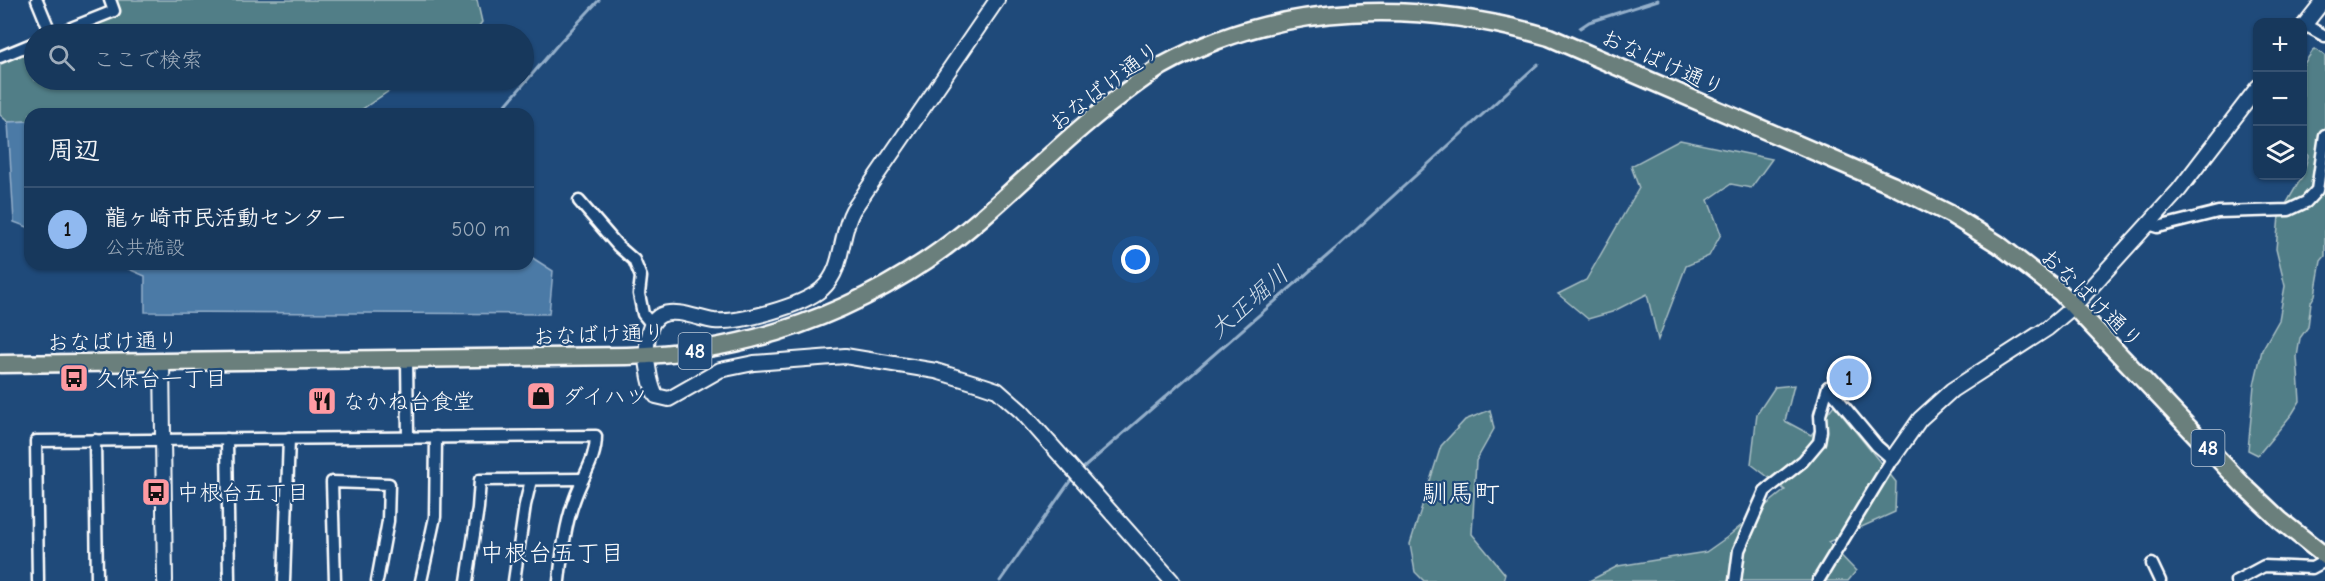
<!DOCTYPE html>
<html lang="ja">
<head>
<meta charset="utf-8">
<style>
	body { margin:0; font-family:"Comic Neue","Klee One",sans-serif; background:#244365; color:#f1f3f6 }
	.controls { position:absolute; right:18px; top:18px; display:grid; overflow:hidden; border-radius:12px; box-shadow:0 2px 4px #0004 }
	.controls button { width:54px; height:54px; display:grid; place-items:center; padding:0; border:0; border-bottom:2px solid #365272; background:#17385c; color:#f1f3f6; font:30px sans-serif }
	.you { position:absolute; left:1136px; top:260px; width:21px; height:21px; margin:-15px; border:4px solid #fff; border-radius:50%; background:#1a73e8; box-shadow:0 0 0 9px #1a73e833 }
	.badge { display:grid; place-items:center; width:39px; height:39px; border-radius:50%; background:#90b9f0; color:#111; font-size:20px; font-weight:700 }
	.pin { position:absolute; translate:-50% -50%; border:3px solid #fff; box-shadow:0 2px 6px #0006 }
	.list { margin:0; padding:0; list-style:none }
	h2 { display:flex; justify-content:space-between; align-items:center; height:78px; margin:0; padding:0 24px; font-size:26px }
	h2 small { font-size:20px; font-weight:400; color:#9eacbb }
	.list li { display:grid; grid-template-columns:39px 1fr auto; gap:18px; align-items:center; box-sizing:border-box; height:84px; padding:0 24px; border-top:2px solid #365272 }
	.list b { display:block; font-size:22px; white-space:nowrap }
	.list p { margin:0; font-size:20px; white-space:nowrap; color:#9eacbb }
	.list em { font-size:20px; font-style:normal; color:#9eacbb }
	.icon { flex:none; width:33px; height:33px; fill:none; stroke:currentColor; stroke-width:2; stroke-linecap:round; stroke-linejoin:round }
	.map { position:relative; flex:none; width:2325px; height:581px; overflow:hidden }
	.search { position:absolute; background:#17385c; box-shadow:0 2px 4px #0004; left:24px; top:24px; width:510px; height:66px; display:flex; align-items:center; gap:15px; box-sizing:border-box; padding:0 21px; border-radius:33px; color:#9eacbb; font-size:22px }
	.panel { position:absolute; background:#17385c; box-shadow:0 2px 4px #0004; left:24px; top:108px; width:510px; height:162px; border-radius:18px }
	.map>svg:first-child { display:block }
	.green { fill:#517e87; stroke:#a8bec3; stroke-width:1.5 }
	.water { fill:#4c7aa6; stroke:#94afca; stroke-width:1.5 }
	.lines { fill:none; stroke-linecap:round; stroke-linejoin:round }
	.stream { stroke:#94afca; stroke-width:3 }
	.street-casing { stroke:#fff; stroke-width:15 }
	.secondary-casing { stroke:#fff; stroke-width:18 }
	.primary-casing { stroke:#fff; stroke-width:21 }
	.street { stroke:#1f4a7a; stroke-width:10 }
	.secondary { stroke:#1f4a7a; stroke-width:14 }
	.primary { stroke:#6b7f7c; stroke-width:16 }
	.labels { text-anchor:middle; stroke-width:4.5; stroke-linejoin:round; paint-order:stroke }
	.shield { fill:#1f4a7a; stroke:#bcc9d7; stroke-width:1.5 }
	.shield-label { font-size:21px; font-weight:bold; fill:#fff }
	.street-label { font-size:22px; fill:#fff; stroke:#1f4a7a }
	.poi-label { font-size:22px; fill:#fff; stroke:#1f4a7a; text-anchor:start }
	.water-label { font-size:24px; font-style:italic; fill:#d2dee9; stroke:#1f4a7a }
	.neighbourhood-label { font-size:24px; fill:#fff; stroke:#1f4a7a }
	.quarter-label { font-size:26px; fill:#fff; stroke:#1f4a7a }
</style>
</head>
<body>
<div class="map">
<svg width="2325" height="581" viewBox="0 0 2325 581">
	<rect width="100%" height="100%" fill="#1f4a7a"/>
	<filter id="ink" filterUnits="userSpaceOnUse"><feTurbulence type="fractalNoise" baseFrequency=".0167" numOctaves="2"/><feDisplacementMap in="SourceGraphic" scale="12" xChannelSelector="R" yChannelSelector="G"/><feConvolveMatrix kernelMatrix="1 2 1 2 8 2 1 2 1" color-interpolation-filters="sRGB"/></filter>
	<g filter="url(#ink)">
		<!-- green -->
		<g class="green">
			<polygon points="110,0 477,0 482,22 473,34 56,34 113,11"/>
			<polygon points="34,43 34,80 405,80 355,114 30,114 30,121 8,122 0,115 0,57"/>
			<polygon points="2314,49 2325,55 2325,256 2321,261 2315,295 2311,302 2308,327 2300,338 2297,357 2300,401 2292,414 2258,455 2248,450 2254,385 2262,350 2279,320 2285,286 2276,249 2279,216 2303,175 2308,156 2303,150 2303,65"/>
			<polygon points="1680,140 1772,159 1751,188 1731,184 1708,200 1721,234 1709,256 1686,266 1658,340 1647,294 1612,312 1588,319 1558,294 1586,280 1639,188 1631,166"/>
			<polygon points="1794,385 1785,421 1811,435 1834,405 1896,482 1895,512 1828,542 1856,571 1848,581 1589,581 1618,566 1706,552 1726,538 1785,490 1751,464 1757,414 1775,387"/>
			<polygon points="1490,410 1494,429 1476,461 1472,534 1505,574 1503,581 1424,581 1415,572 1410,544 1441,446 1465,420"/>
		</g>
		<!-- water -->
		<g class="water">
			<polygon points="30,121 30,228 14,222 8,122"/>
			<polygon points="528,255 553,271 549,314 145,312 145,276 117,264 528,264"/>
		</g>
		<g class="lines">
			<!-- stream -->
			<g class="stream">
				<polyline points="1580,28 1589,22 1658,0"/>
				<polyline points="498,114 559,43 599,0"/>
				<polyline points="1080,471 1335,249 1538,64"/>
				<polyline points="1000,581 1073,477"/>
			</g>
			<!-- street casing -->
			<g class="street-casing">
				<g id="street">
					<polyline points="37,0 51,34"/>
					<polyline points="2305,25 2325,36"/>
					<polyline points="56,34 114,11 110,0"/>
					<polyline points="0,57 34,43"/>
					<polyline points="579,201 618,246 634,260 641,277 639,294 643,314 652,325"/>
					<polyline points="2148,224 2158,227 2218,212 2289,210 2306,202 2317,190 2325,135"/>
					<polyline points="407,360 408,437"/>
					<polyline points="227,439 229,581"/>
					<polyline points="95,440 97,581"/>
					<polyline points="2152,564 2160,581"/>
					<path d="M38,581L36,441L596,436C596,460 583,475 575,498C565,524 562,553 559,581"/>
					<polyline points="284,581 289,438"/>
					<polyline points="335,581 332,482 389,484 388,521 377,581"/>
					<polyline points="421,581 435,517 436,437"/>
					<polyline points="467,581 478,508 480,480 583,479"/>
					<polyline points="514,581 525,505 531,480"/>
					<polyline points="1735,581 1739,550 1765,491 1803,461 1819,442 1821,431 1820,415 1828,387"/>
					<polyline points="1818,581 1892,459 1877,446 1828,387"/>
					<polyline points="2236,581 2264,566 2312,568 2325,561"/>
				</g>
			</g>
			<!-- secondary casing -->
			<g class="secondary-casing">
				<g id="secondary">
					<path d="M997,0L853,210C839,235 845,268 822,289C802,306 740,323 714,321C699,319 676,308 661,315C639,326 647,379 656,396L669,399L720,370L754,363L845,356L936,371L982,385L997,390L1022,412L1172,581"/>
					<polyline points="2302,28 2324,0"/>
					<polyline points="162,363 165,581"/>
					<polyline points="1892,459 1920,419 1952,390 2048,328 2074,306 2179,190 2258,87"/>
				</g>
			</g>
			<!-- primary casing -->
			<g class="primary-casing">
				<path id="primary" d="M0,364L627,356C737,353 836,321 927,260C986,220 1034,167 1088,122C1112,102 1136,83 1162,66C1281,0 1420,0 1549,37L1892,185L1950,214L1998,244L2061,293L2243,485L2280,520L2325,556"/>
			</g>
			<!-- street -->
			<use href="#street" class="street"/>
			<!-- secondary -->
			<use href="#secondary" class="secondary"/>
			<!-- primary -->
			<use href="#primary" class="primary"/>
		</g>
	</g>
	<!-- icons -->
	<defs>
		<g id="bus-square" transform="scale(1.5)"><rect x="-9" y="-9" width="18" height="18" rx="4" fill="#ff9aa2" stroke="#1f4a7a"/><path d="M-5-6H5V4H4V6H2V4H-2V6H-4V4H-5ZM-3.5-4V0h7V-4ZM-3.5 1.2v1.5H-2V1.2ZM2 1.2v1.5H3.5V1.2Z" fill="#111"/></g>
		<g id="shop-square" transform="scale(1.5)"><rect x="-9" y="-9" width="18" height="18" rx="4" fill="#ff9aa2" stroke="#1f4a7a"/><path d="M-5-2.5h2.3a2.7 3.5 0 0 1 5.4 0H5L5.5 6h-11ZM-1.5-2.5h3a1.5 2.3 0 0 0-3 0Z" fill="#111"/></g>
		<g id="restaurant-square" transform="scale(1.5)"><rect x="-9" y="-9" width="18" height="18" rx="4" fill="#ff9aa2" stroke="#1f4a7a"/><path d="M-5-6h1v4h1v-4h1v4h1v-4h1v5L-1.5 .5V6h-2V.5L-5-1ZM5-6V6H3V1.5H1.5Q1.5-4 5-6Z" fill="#111"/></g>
	</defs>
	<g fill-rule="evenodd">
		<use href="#bus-square" x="74" y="378"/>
		<use href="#shop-square" x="541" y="396"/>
		<use href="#restaurant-square" x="322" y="401"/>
		<use href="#bus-square" x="156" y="492"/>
	</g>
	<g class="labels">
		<!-- shield labels -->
		<g class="shield">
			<rect x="678.5" y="333" width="33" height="36" rx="4.5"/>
			<rect x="2191.5" y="430" width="33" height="36" rx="4.5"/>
		</g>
		<g class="shield-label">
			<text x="695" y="358">48</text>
			<text x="2208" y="455">48</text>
		</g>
		<!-- street labels -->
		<g class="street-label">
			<text transform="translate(1663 62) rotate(24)" y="8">おなばけ通り</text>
			<text transform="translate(1104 86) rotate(-37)" y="8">おなばけ通り</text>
			<text transform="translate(2092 298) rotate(44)" y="8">おなばけ通り</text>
			<text transform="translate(599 334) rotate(-2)" y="8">おなばけ通り</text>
			<text transform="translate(113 341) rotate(-1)" y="8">おなばけ通り</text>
		</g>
		<!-- poi labels -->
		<g class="poi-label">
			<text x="95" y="386">久保台一丁目</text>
			<text x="562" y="404">ダイハツ</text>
			<text x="343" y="409">なかね台食堂</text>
			<text x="177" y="500">中根台五丁目</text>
		</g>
		<!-- water labels -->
		<g class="water-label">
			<text transform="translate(1249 302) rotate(-41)" y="8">大正堀川</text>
		</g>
		<!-- neighbourhood labels -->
		<g class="neighbourhood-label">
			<text x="552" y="561">中根台五丁目</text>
		</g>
		<!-- quarter labels -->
		<g class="quarter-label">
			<text x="1461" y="502">馴馬町</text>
		</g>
	</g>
</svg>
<div class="controls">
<button>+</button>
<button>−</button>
<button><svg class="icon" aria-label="layers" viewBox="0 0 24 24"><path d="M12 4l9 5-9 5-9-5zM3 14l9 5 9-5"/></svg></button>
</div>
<div class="you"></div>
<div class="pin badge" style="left:1849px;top:378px">1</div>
<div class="search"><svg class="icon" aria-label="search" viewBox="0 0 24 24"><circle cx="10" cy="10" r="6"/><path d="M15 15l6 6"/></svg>ここで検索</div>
<section class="panel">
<h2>周辺<small></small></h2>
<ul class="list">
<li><span class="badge">1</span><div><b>龍ヶ崎市民活動センター</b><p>公共施設</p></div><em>500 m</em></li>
</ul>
</section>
</div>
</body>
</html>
